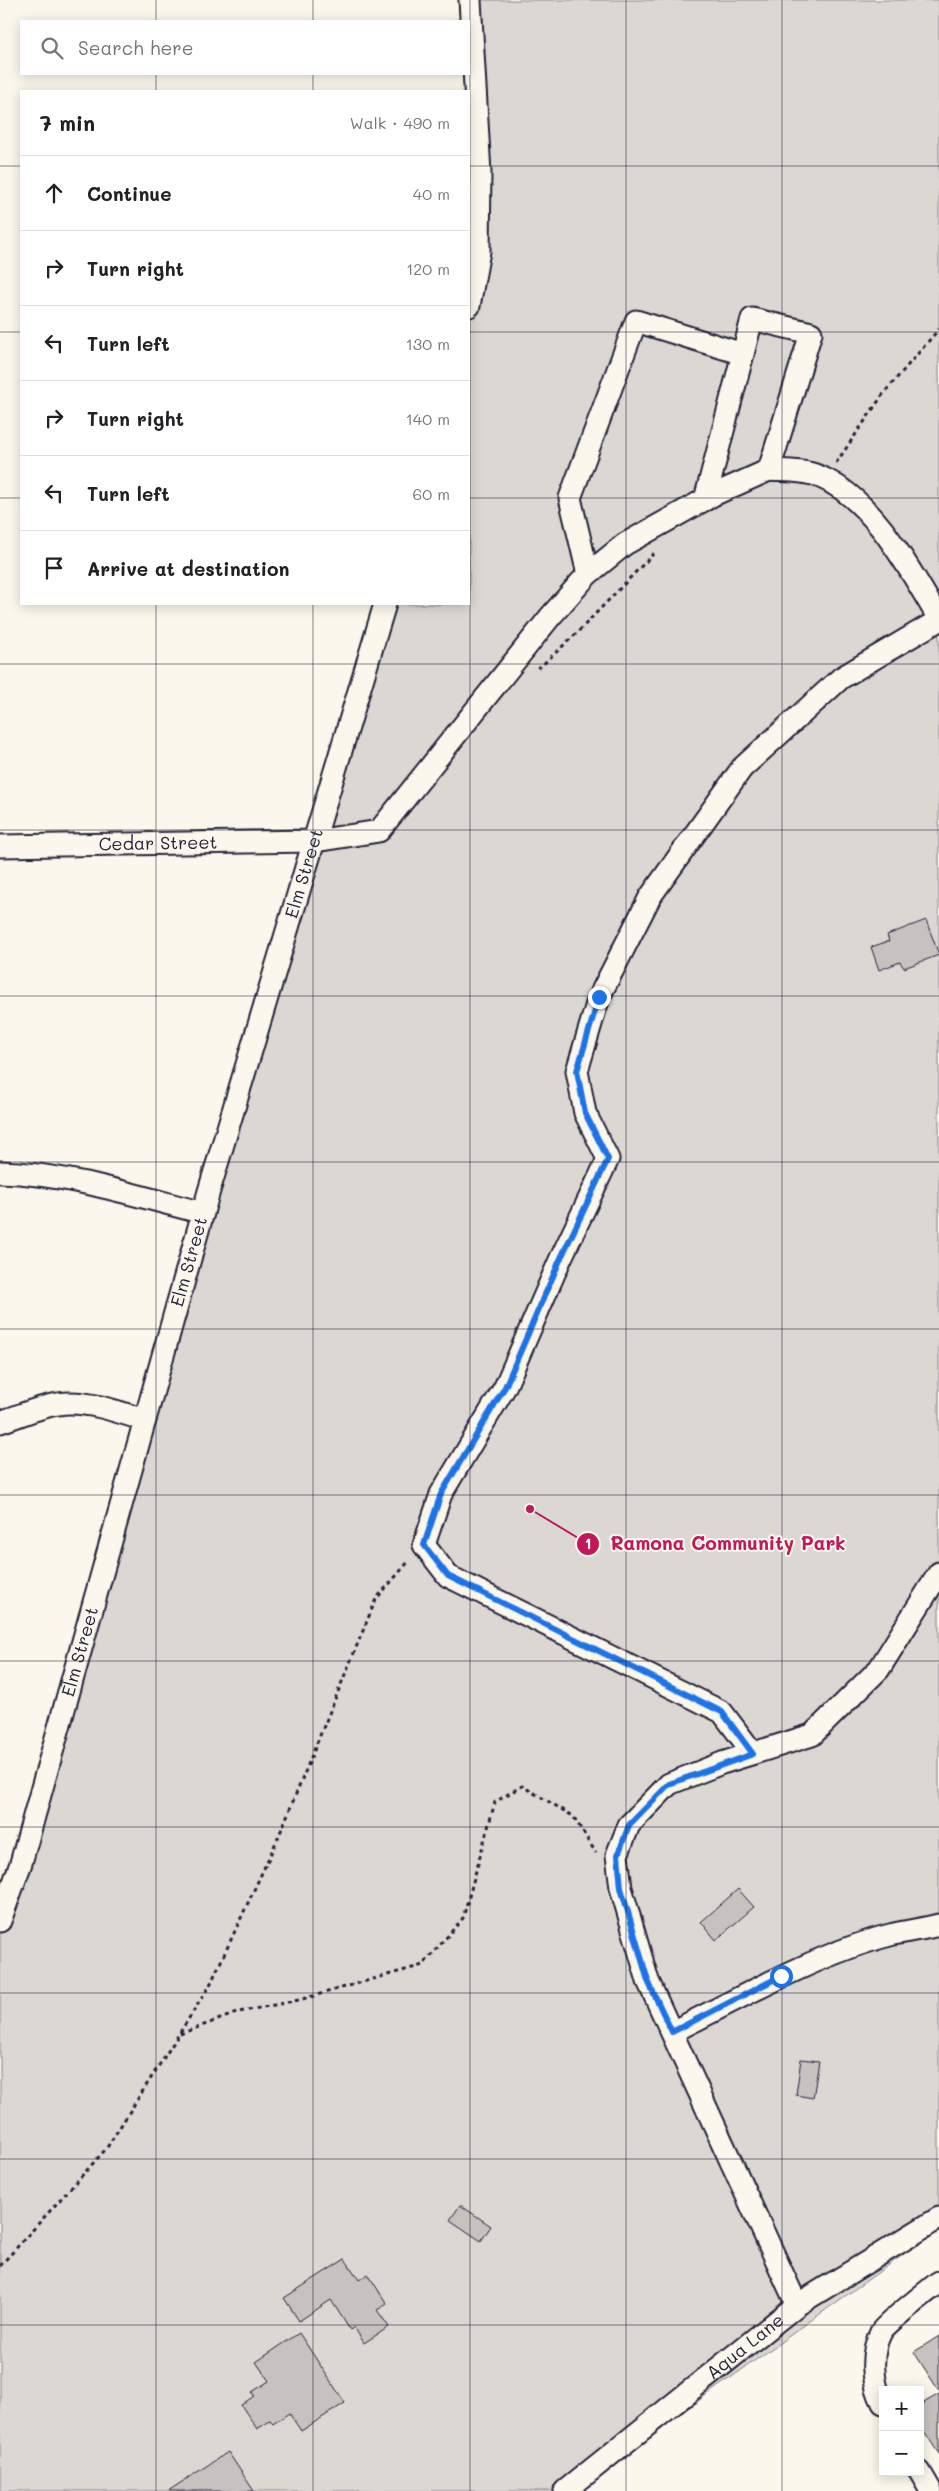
<!DOCTYPE html>
<html lang="en">
<head>
<meta charset="utf-8">
<style>
	body { margin:0; font-family:Mali,sans-serif; background:#f2f2f2; color:#202124 }
	.controls { position:absolute; right:15px; bottom:15px; display:grid; overflow:hidden; border-radius:0px; box-shadow:0 2px 12px #0003 }
	.controls button { width:45px; height:45px; display:grid; place-items:center; padding:0; border:0; border-bottom:1px solid #e0e0e0; background:#fff; color:#202124; font:25px sans-serif }
	.stop { position:absolute; width:15px; height:15px; margin:-11px; border:4px solid #1a73e8; border-radius:50%; background:#fff }
	.stop.end { background:#1a73e8; border-color:#fff; box-shadow:0 1px 5px #0008 }
	.list { margin:0; padding:0; list-style:none }
	h2 { display:flex; justify-content:space-between; align-items:center; height:65px; margin:0; padding:0 20px; font-size:21px }
	h2 small { font-size:16px; font-weight:400; color:#757577 }
	.list li { display:grid; grid-template-columns:32px 1fr auto; gap:15px; align-items:center; box-sizing:border-box; height:75px; padding:0 20px; border-top:1px solid #e0e0e0 }
	.list b { display:block; font-size:19px; white-space:nowrap }
	.list em { font-size:16px; font-style:normal; color:#757577 }
	.icon { flex:none; width:28px; height:28px; fill:none; stroke:currentColor; stroke-width:2; stroke-linecap:round; stroke-linejoin:round }
	.map { position:relative; flex:none; width:939px; height:2491px; overflow:hidden }
	.search { position:absolute; background:#fff; box-shadow:0 2px 12px #0003; left:20px; top:20px; width:450px; height:55px; display:flex; align-items:center; gap:12px; box-sizing:border-box; padding:0 18px; border-radius:0px; color:#757577; font-size:19px }
	.panel { position:absolute; background:#fff; box-shadow:0 2px 12px #0003; left:20px; top:90px; width:450px; height:515px; border-radius:0px }
	.map>svg:first-child { display:block }
	.green { fill:#dbd8d3; stroke:#7e7d87 }
	.building { fill:#c6c2c0; stroke:#22223b }
	.lines { fill:none; stroke-linecap:round; stroke-linejoin:round }
	.minor-casing { stroke:#22223b; stroke-width:25 }
	.path { stroke:#22223b; stroke-width:3; stroke-dasharray:4 4; stroke-linecap:butt }
	.minor { stroke:#fbf7ec; stroke-width:21 }
	.route { stroke:#1a73e8; stroke-width:6 }
	.grid { fill:none; stroke:#22223b; stroke-width:1; stroke-opacity:0.55 }
	.labels { text-anchor:middle; stroke-width:4; stroke-linejoin:round; paint-order:stroke }
	.street-label { font-size:18px; fill:#22223b; stroke:#fbf7ec }
	.leader { fill:none; stroke:#c2185b; stroke-width:2 }
	.callout-dot { fill:#c2185b; stroke:#fbf7ec; stroke-width:2 }
	.mark-label { font-size:15px; text-anchor:middle; font-weight:bold; fill:#fff }
	.callout-label { font-size:19px; text-anchor:middle; font-weight:bold; fill:#c2185b; stroke:#fbf7ec; stroke-width:4; stroke-linejoin:round; paint-order:stroke }
</style>
</head>
<body>
<div class="map">
<svg width="939" height="2491" viewBox="0 0 939 2491">
	<rect width="100%" height="100%" fill="#fbf7ec"/>
	<filter id="ink" filterUnits="userSpaceOnUse"><feTurbulence type="fractalNoise" baseFrequency=".02" numOctaves="2"/><feDisplacementMap in="SourceGraphic" scale="10" xChannelSelector="R" yChannelSelector="G"/><feConvolveMatrix kernelMatrix="1 2 1 2 8 2 1 2 1" color-interpolation-filters="sRGB"/></filter>
	<g filter="url(#ink)">
		<!-- green -->
		<polygon class="green" points="470,0 939,0 939,2229 572,2491 0,2491 0,1929 384,604 469,604 469,308 474,279"/>
		<!-- building -->
		<g class="building">
			<polygon points="926,920 939,955 904,968 900,962 879,970 871,947 889,941 887,935"/>
			<polygon points="738,1889 754,1907 716,1940 701,1922"/>
			<polygon points="801,2059 819,2061 813,2098 796,2095"/>
			<polygon points="460,2205 491,2226 481,2241 450,2220"/>
			<polygon points="345,2259 359,2280 368,2274 387,2304 377,2310 389,2327 364,2343 354,2327 350,2330 331,2300 299,2321 284,2298"/>
			<polygon points="299,2333 345,2403 301,2431 289,2413 273,2424 270,2421 257,2429 241,2405 254,2396 252,2392 269,2381 256,2362"/>
			<polygon points="939,2336 939,2391 914,2352"/>
			<polygon points="939,2394 939,2454 920,2425 920,2405"/>
			<polygon points="228,2452 254,2491 168,2491"/>
		</g>
		<g class="lines">
			<!-- minor casing -->
			<g class="minor-casing">
				<g id="minor">
					<polyline points="469,306 479,251 480,173 470,0"/>
					<path d="M769,470C783,471 804,470 818,476C873,498 910,570 939,619"/>
					<polyline points="588,574 570,498 636,321 743,354"/>
					<path id="s1" d="M0,846L315,841L379,831L550,617L588,574L625,544L713,495L769,470L811,333L752,319L705,500"/>
					<path d="M0,1172C69,1174 137,1196 203,1213"/>
					<path d="M0,1422C22,1415 47,1403 70,1403C96,1403 121,1413 145,1420"/>
					<polyline points="753,1753 722,1712 448,1576 424,1545 441,1494 505,1387 560,1260 608,1159 585,1113 577,1071 599,997 650,897 742,768 841,678 939,620"/>
					<path id="s2" d="M0,1921L21,1863L209,1191L385,604"/>
					<path d="M672,2032C740,1998 817,1954 890,1935C906,1931 923,1929 939,1925"/>
					<polyline points="797,2305 648,1981 621,1888 617,1855 629,1825 669,1784 722,1763 812,1735 879,1669 939,1573"/>
					<path d="M883,2403C872,2383 870,2353 881,2332C886,2323 928,2291 939,2282"/>
					<polyline points="920,2472 931,2491"/>
					<path id="s3" d="M565,2491L797,2305L939,2218"/>
				</g>
			</g>
			<!-- path -->
			<g class="path">
				<polyline points="836,463 884,393 939,329"/>
				<polyline points="537,667 540,667 577,633 654,553"/>
				<polyline points="180,2034 239,2012 299,2000 423,1965 463,1918 495,1802 522,1786 573,1816 596,1853"/>
				<polyline points="0,2266 106,2149 210,1985 278,1838 376,1599 410,1560"/>
			</g>
			<!-- minor -->
			<use href="#minor" class="minor"/>
		</g>
	</g>
	<g class="lines" filter="url(#ink)">
		<!-- route -->
		<polyline class="route" points="599,997 577,1071 585,1113 608,1159 560,1260 505,1387 441,1494 424,1545 448,1576 722,1712 753,1754 669,1784 629,1825 618,1855 621,1888 648,1981 672,2032 781,1976"/>
	</g>
	<!-- grid -->
	<path class="grid" d="M156,0V21M313,0V21M470,0V2491M626,0V2491M782,0V2491M156,74V91M313,74V91M0,166H21M469,166H939M0,332H21M469,332H939M0,498H21M469,498H939M156,604V2491M313,604V2491M0,664H939M0,830H939M0,996H939M0,1162H939M0,1329H939M0,1495H939M0,1661H939M0,1827H939M0,1993H939M0,2159H939M0,2325H939"/>
	<g class="labels">
		<!-- street labels -->
		<g class="street-label">
			<text dy="6" stroke="none"><textPath href="#s1" startOffset="158">Cedar Street</textPath></text>
			<text dy="6" stroke="none"><textPath href="#s2" startOffset="1091">Elm Street</textPath></text>
			<text dy="6" stroke="none"><textPath href="#s2" startOffset="686">Elm Street</textPath></text>
			<text dy="6" stroke="none"><textPath href="#s2" startOffset="281">Elm Street</textPath></text>
			<text dy="6" stroke="none"><textPath href="#s3" startOffset="231">Aqua Lane</textPath></text>
		</g>
	</g>
	<!-- callouts -->
	<path class="leader" d="M530 1509L588 1544"/>
	<g class="callout-dot">
		<circle cx="530" cy="1509" r="5"/>
		<circle cx="588" cy="1544" r="12"/>
	</g>
	<g class="mark-label">
		<text x="588" y="1549">1</text>
	</g>
	<g class="callout-label">
		<text x="728" y="1550">Ramona Community Park</text>
	</g>
</svg>
<div class="controls">
<button>+</button>
<button>−</button>
</div>
<div class="stop" style="left:781px;top:1976px"></div>
<div class="stop end" style="left:599px;top:997px"></div>
<div class="search"><svg class="icon" aria-label="search" viewBox="0 0 24 24"><circle cx="10" cy="10" r="6"/><path d="M15 15l6 6"/></svg>Search here</div>
<section class="panel">
<h2>7 min<small>Walk · 490 m</small></h2>
<ul class="list">
<li><svg class="icon" aria-label="ahead" viewBox="0 0 24 24"><path d="M12 20V5M6 11l6-6 6 6"/></svg><div><b>Continue</b></div><em>40 m</em></li>
<li><svg class="icon" aria-label="right" viewBox="0 0 24 24"><path d="M7 20v-9h11M14 6l5 5-5 5"/></svg><div><b>Turn right</b></div><em>120 m</em></li>
<li><svg class="icon" aria-label="left" viewBox="0 0 24 24"><path d="M17 20v-9H6M10 6l-5 5 5 5"/></svg><div><b>Turn left</b></div><em>130 m</em></li>
<li><svg class="icon" aria-label="right" viewBox="0 0 24 24"><path d="M7 20v-9h11M14 6l5 5-5 5"/></svg><div><b>Turn right</b></div><em>140 m</em></li>
<li><svg class="icon" aria-label="left" viewBox="0 0 24 24"><path d="M17 20v-9H6M10 6l-5 5 5 5"/></svg><div><b>Turn left</b></div><em>60 m</em></li>
<li><svg class="icon" aria-label="arrive" viewBox="0 0 24 24"><path d="M6 21V4h12l-3 4 3 4H6"/></svg><div><b>Arrive at destination</b></div></li>
</ul>
</section>
</div>
</body>
</html>
